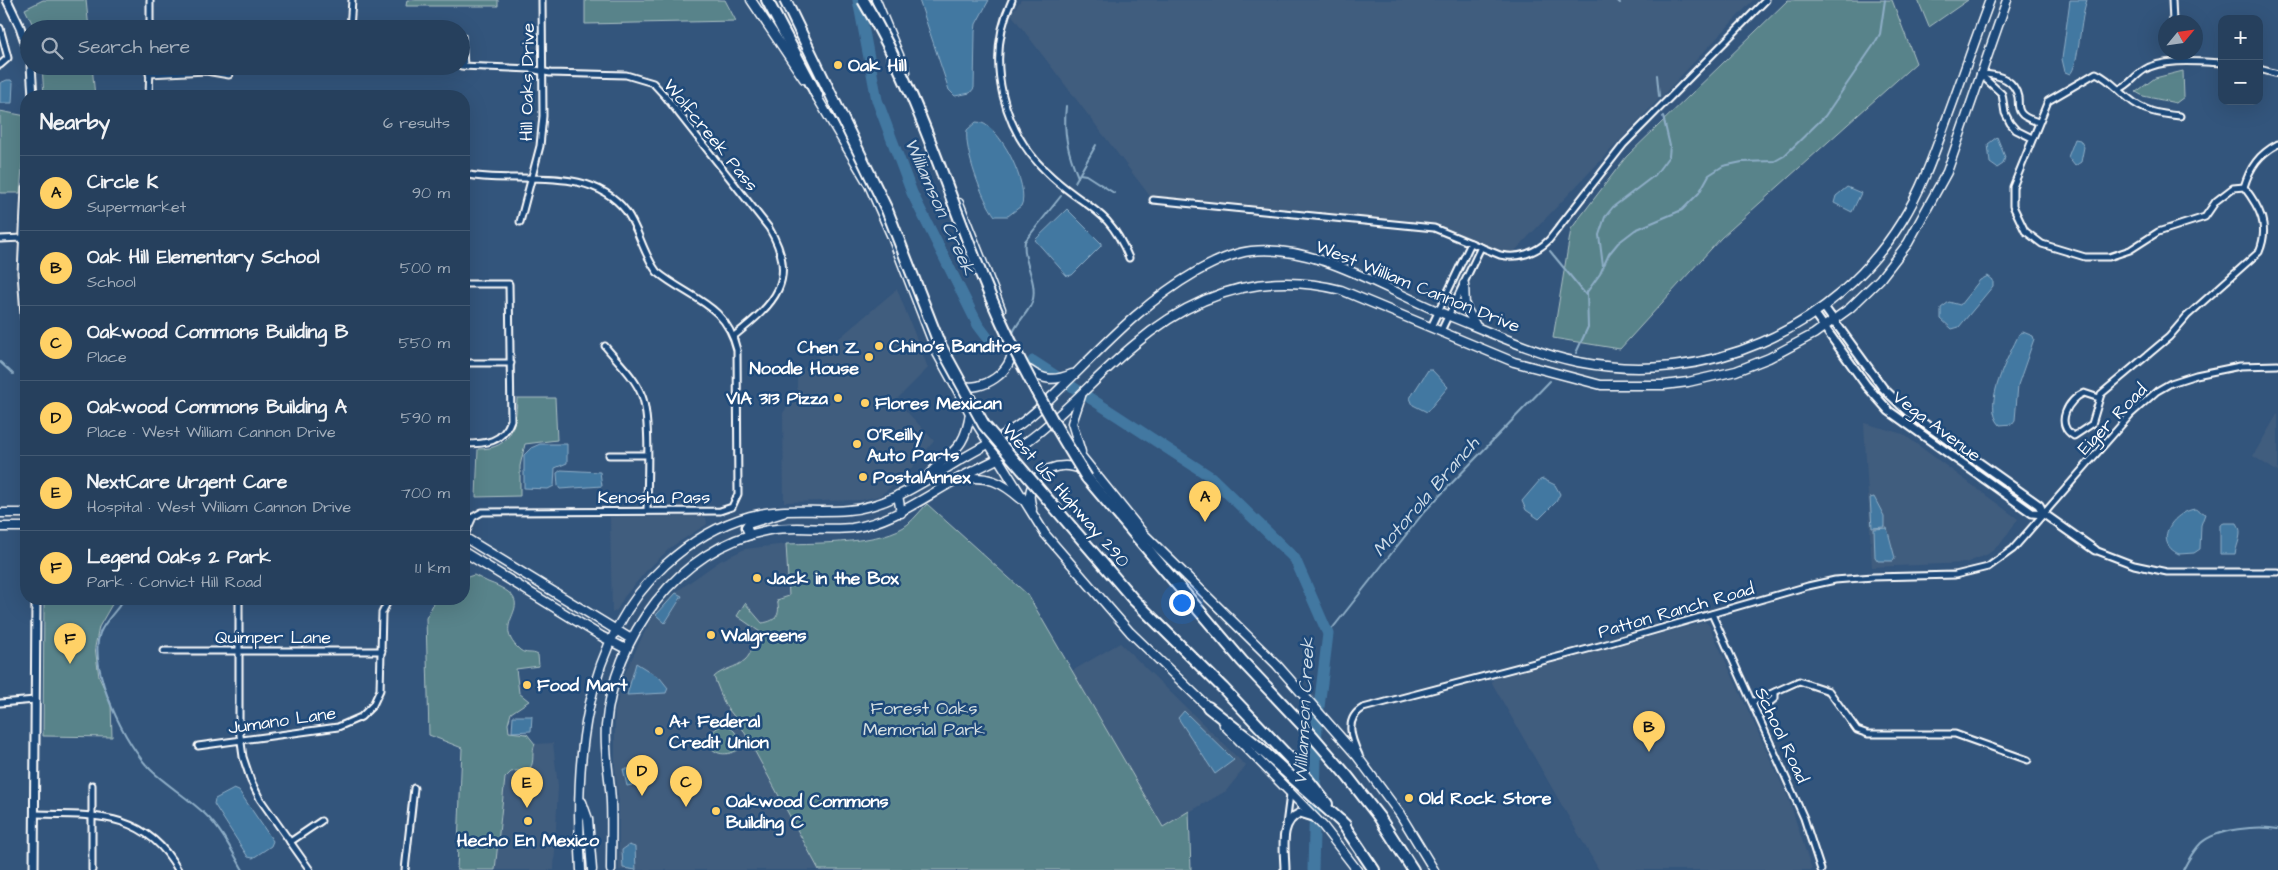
<!DOCTYPE html>
<html lang="en">
<head>
<meta charset="utf-8">
<style>
	body { margin:0; font-family:"Architects Daughter",sans-serif; background:#2e4763; color:#f1f3f6 }
	.controls { position:absolute; right:15px; top:15px; display:grid; overflow:hidden; border-radius:10px; box-shadow:0 5px 20px #0002 }
	.controls button { width:45px; height:45px; display:grid; place-items:center; padding:0; border:0; border-bottom:1px solid #425972; background:#26405d; color:#f1f3f6; font:25px sans-serif }
	.compass { position:absolute; left:2158px; top:15px; width:45px; height:45px; border-radius:50%; background:#26405d; box-shadow:0 5px 20px #0002; rotate:61deg }
	.you { position:absolute; left:1181px; top:602px; width:18px; height:18px; margin:-12px; border:4px solid #fff; border-radius:50%; background:#1a73e8; box-shadow:0 0 0 8px #1a73e833 }
	.badge { display:grid; place-items:center; width:32px; height:32px; border-radius:50%; background:#ffd166; color:#111; font-size:16px; font-weight:700 }
	.pin { position:absolute; translate:-50% -41px; filter:drop-shadow(0 1px 2px #0008) }
	.pin::after { content:''; position:absolute; top:26px; width:18px; height:15px; background:inherit; clip-path:polygon(0 0,100% 0,50% 100%) }
	.list { margin:0; padding:0; list-style:none }
	h2 { display:flex; justify-content:space-between; align-items:center; height:65px; margin:0; padding:0 20px; font-size:21px }
	h2 small { font-size:16px; font-weight:400; color:#a4afbc }
	.list li { display:grid; grid-template-columns:32px 1fr auto; gap:15px; align-items:center; box-sizing:border-box; height:75px; padding:0 20px; border-top:1px solid #425972 }
	.list b { display:block; font-size:19px; white-space:nowrap }
	.list p { margin:0; font-size:16px; white-space:nowrap; color:#a4afbc }
	.list em { font-size:16px; font-style:normal; color:#a4afbc }
	.icon { flex:none; width:28px; height:28px; fill:none; stroke:currentColor; stroke-width:2; stroke-linecap:round; stroke-linejoin:round }
	.map { position:relative; flex:none; width:2278px; height:870px; overflow:hidden }
	.search { position:absolute; background:#26405d; box-shadow:0 5px 20px #0002; left:20px; top:20px; width:450px; height:55px; display:flex; align-items:center; gap:12px; box-sizing:border-box; padding:0 18px; border-radius:28px; color:#a4afbc; font-size:19px }
	.panel { position:absolute; background:#26405d; box-shadow:0 5px 20px #0002; left:20px; top:90px; width:450px; height:515px; border-radius:20px }
	.map>svg:first-child { display:block }
	.built { fill:#415d7e }
	.green { fill:#59838a; stroke:#acc1c4 }
	.water { fill:#4378a1; stroke:#8eaec7 }
	.lines { fill:none; stroke-linecap:round; stroke-linejoin:round }
	.stream { stroke:#8eaec7; stroke-width:2 }
	.river { stroke:#4378a1; stroke-width:11 }
	.minor-casing { stroke:#fff; stroke-width:9 }
	.tertiary-casing { stroke:#fff; stroke-width:11 }
	.secondary-casing { stroke:#fff; stroke-width:11 }
	.motorway-casing { stroke:#fff; stroke-width:14 }
	.minor { stroke:#1f4a7a; stroke-width:5 }
	.tertiary { stroke:#1f4a7a; stroke-width:7 }
	.secondary { stroke:#1f4a7a; stroke-width:8 }
	.motorway { stroke:#1f4a7a; stroke-width:10 }
	.motorway-bridge-casing { stroke:#fff; stroke-width:14; stroke-linecap:butt }
	.motorway-bridge { stroke:#1f4a7a; stroke-width:10 }
	.poi-dot { fill:#ffd166; stroke:#1f4a7a; stroke-width:2 }
	.labels { text-anchor:middle; stroke-width:5; stroke-linejoin:round; paint-order:stroke }
	.poi-label { font-size:18px; font-weight:bold; fill:#fff; stroke:#1f4a7a; text-anchor:start }
	.street-label { font-size:18px; fill:#fff; stroke:#1f4a7a }
	.park-label { font-size:18px; fill:#d6e0e2; stroke:#1f4a7a }
	.water-label { font-size:19px; font-style:italic; fill:#d0dde8; stroke:#1f4a7a }
</style>
</head>
<body>
<div class="map">
<svg width="2278" height="870" viewBox="0 0 2278 870">
	<rect width="100%" height="100%" fill="#33557c"/>
	<filter id="ink" filterUnits="userSpaceOnUse"><feTurbulence type="fractalNoise" baseFrequency=".02" numOctaves="2"/><feDisplacementMap in="SourceGraphic" scale="10" xChannelSelector="R" yChannelSelector="G"/><feConvolveMatrix kernelMatrix="1 2 1 2 8 2 1 2 1" color-interpolation-filters="sRGB"/></filter>
	<g filter="url(#ink)">
		<!-- built -->
		<g class="built">
			<polygon points="1021,0 1753,0 1509,257 1447,233 1153,200 1015,19 1011,14"/>
			<polygon points="897,289 928,368 896,400 934,441 903,478 879,496 861,500 784,502 783,413 797,391 797,374"/>
			<polygon points="2278,413 2278,472 2253,456"/>
			<polygon points="1864,423 1903,434 2018,519 2001,543 1988,554 1966,563 1872,567"/>
			<polygon points="701,516 706,518 707,524 671,547 646,571 624,597 617,610 612,613 610,517"/>
			<polygon points="786,544 792,642 725,705 740,724 819,870 619,870 619,804 615,767 615,712 623,678 642,637 654,615 673,594 720,561 745,549"/>
			<polygon points="1705,622 1709,625 1789,800 1812,870 1599,870 1492,683 1493,679"/>
			<polygon points="1120,643 1246,766 1226,791 1163,827 1072,671"/>
			<polygon points="553,743 558,786 554,870 495,870 505,778 511,772 532,765 532,750 535,744"/>
		</g>
		<!-- green -->
		<g class="green">
			<polygon points="43,0 86,0 89,29 35,29 25,9"/>
			<polygon points="407,0 498,0 498,6 406,6"/>
			<polygon points="585,0 725,0 736,21 585,24"/>
			<polygon points="1788,0 1892,0 1916,63 1721,238 1620,349 1553,338 1571,229 1626,157"/>
			<polygon points="1918,0 1968,0 1929,27"/>
			<polygon points="42,66 92,66 95,96 44,96"/>
			<polygon points="2183,71 2184,97 2176,103 2143,96 2136,92 2155,78"/>
			<polygon points="0,111 26,116 20,193 0,193"/>
			<path d="M517,398H555L557,440L525,444L520,466V496L476,497L478,449C512,449 516,426 517,398Z"/>
			<path d="M927,504L1028,595L1163,827L1189,811L1191,870H819L740,724L725,705L714,677C722,669 736,668 745,660C753,653 753,640 760,632L737,616L745,603L762,623C777,621 781,614 777,600L789,596L786,544C817,543 884,544 908,524C915,518 921,510 927,504Z"/>
			<path d="M474,575C479,577 483,580 488,582C548,604 485,619 520,650C526,655 532,651 538,655L539,666L516,669L519,693L529,701L511,713L508,724L509,732L527,734L535,744C531,752 535,762 530,768L511,772L505,778L495,870H457L462,748L429,735L426,618L436,599H464V578Z"/>
			<polygon points="44,599 115,599 99,627 95,647 99,677 111,703 112,737 43,736"/>
			<path d="M721,725H728L735,732L740,743L738,750C725,757 711,755 707,739L708,735Z"/>
		</g>
		<!-- water -->
		<g class="water">
			<polygon points="919,0 989,0 976,24 975,32 974,88 970,93 955,96 949,90"/>
			<path d="M2070,0H2087C2080,18 2079,66 2070,74L2065,72L2062,59Z"/>
			<polygon points="7,80 11,80 13,83 12,103 0,103 0,83"/>
			<path d="M976,122C999,120 1031,189 1021,206L1008,216H995C982,200 964,150 967,130Z"/>
			<polygon points="1997,137 2005,157 2003,164 1997,168 1990,163 1988,144"/>
			<polygon points="2075,139 2080,140 2084,147 2081,162 2075,166 2068,157"/>
			<polygon points="1847,187 1861,193 1852,212 1834,203 1836,196"/>
			<polygon points="1067,209 1101,243 1101,246 1072,275 1067,276 1035,240"/>
			<polygon points="1988,276 1993,280 1993,286 1959,327 1952,329 1941,319 1941,308 1949,302 1960,305 1980,280"/>
			<path d="M2023,332L2033,336L2034,339L2018,385L2015,420L2012,424L2000,425C1981,405 2009,356 2019,334Z"/>
			<polygon points="1428,370 1432,370 1448,387 1427,412 1413,405 1410,398"/>
			<polygon points="540,444 567,444 567,463 555,468 554,486 548,489 524,488 524,455 531,448"/>
			<polygon points="561,470 600,472 602,486 560,489 558,486 557,473"/>
			<polygon points="1543,479 1555,485 1560,494 1556,502 1539,519 1526,510 1522,501 1540,480"/>
			<polygon points="1874,497 1884,516 1884,527 1872,528 1870,498"/>
			<path d="M2195,509L2205,514L2201,525L2200,549L2194,553L2179,554C2152,542 2173,512 2195,509Z"/>
			<path d="M2224,523H2237C2244,533 2237,543 2235,554H2220V525Z"/>
			<polygon points="1887,528 1895,558 1893,561 1878,561 1875,557 1874,529"/>
			<polygon points="676,593 682,596 665,623 656,615"/>
			<polygon points="636,663 660,678 668,688 666,693 627,695"/>
			<polygon points="1184,711 1234,760 1215,774 1178,718"/>
			<polygon points="513,716 532,716 531,731 512,732"/>
			<polygon points="623,769 653,769 653,780 633,778 632,785 627,786"/>
			<polygon points="234,789 239,791 273,841 271,846 253,858 248,857 214,804 215,799"/>
			<polygon points="629,845 635,847 636,870 623,868 622,850"/>
		</g>
		<g class="lines">
			<!-- stream -->
			<g class="stream">
				<polyline points="1617,0 1620,3"/>
				<polyline points="1657,75 1659,96"/>
				<path d="M1066,106C1063,133 1068,153 1078,177"/>
				<polyline points="1080,174 1086,175 1114,193"/>
				<polyline points="1075,182 1096,145"/>
				<polyline points="1550,251 1586,295"/>
				<polyline points="1603,266 1599,235 1605,217 1613,207 1655,175 1669,156 1670,146 1663,116"/>
				<path d="M1013,333C1017,321 1031,311 1033,299C1037,279 1022,261 1025,241L1061,196"/>
				<polyline points="1576,353 1588,327 1587,292 1600,274 1609,254 1618,243 1635,230 1682,210 1699,193 1709,175 1723,166 1742,162 1775,161 1784,156 1825,116 1873,46 1880,34 1885,0"/>
				<polyline points="0,362 13,374"/>
				<path d="M124,599C117,611 105,620 100,633C87,668 126,747 152,771C168,786 188,798 205,814C221,829 232,851 243,870"/>
				<polyline points="1328,634 1424,512 1550,381"/>
				<path d="M2183,870C2187,862 2194,850 2201,843C2217,829 2258,825 2278,829"/>
			</g>
			<!-- river -->
			<g class="river">
				<polyline points="858,0 877,100 912,193 978,325 993,345 1008,348"/>
				<polyline points="1033,361 1211,477 1295,559 1328,634 1317,723 1313,870"/>
			</g>
			<!-- minor casing -->
			<g class="minor-casing">
				<g id="minor">
					<polyline points="150,0 150,29"/>
					<path d="M1012,0C984,60 1002,133 1052,177C1088,210 1108,207 1129,258"/>
					<polyline points="2172,0 2173,22"/>
					<polyline points="0,28 8,58 0,65"/>
					<polyline points="350,29 352,0"/>
					<polyline points="462,36 464,66"/>
					<polyline points="2178,52 2180,61"/>
					<path d="M461,66L531,69L550,73L626,75L653,83L665,96L769,228C800,280 774,304 734,336"/>
					<polyline points="2259,69 2278,74"/>
					<polyline points="149,74 206,71 229,75"/>
					<polyline points="1980,74 2002,94 2005,113 2010,123 2016,130 2032,138"/>
					<path d="M1980,74C1997,74 2014,78 2018,97C2019,103 2017,108 2021,113C2024,118 2033,120 2038,122"/>
					<path d="M2119,89C2130,85 2134,76 2144,70C2163,58 2200,62 2222,63"/>
					<polyline points="149,96 150,66"/>
					<path d="M464,174C515,186 588,162 626,211C639,229 643,254 657,272C690,299 726,303 737,350L738,494L732,507L720,511L482,512L473,517L464,537"/>
					<path d="M2244,187C2250,167 2259,154 2278,144"/>
					<path d="M1153,200L1434,228L1500,255C1518,259 1536,253 1549,240L1624,144L1766,0"/>
					<polyline points="520,222 540,146 543,116 542,0"/>
					<polyline points="0,239 23,238"/>
					<path d="M464,284H509L511,420C503,443 485,444 464,444"/>
					<polyline points="1431,327 1471,243"/>
					<polyline points="1441,331 1481,247"/>
					<path d="M605,346C618,362 635,377 642,396C651,419 647,483 647,511"/>
					<polyline points="464,363 511,363"/>
					<path d="M2099,398L2084,393C2068,399 2054,425 2074,436L2092,424L2101,394L2169,337L2187,316L2259,252C2270,226 2260,208 2244,187L2233,188L2216,201L2205,217L2158,232L2130,250L2109,257H2085L2042,244L2025,231L2013,206V187L2048,101L2096,73C2109,79 2117,89 2128,98C2144,112 2160,114 2180,116"/>
					<polyline points="609,455 646,455"/>
					<polyline points="2095,550 2134,565 2167,572 2278,572"/>
					<polyline points="239,599 239,728 243,757 251,781 260,799 310,870"/>
					<polyline points="1712,614 1804,818 1821,870"/>
					<polyline points="164,651 382,651"/>
					<polyline points="1760,698 1764,703 1769,703 1775,698 1775,692"/>
					<polyline points="1752,702 1799,681 1829,691 1857,730 1868,734 1955,734 2028,760"/>
					<polyline points="0,703 35,700"/>
					<polyline points="198,746 338,727 361,717 373,705 380,690 382,613 389,599"/>
					<path d="M1359,755C1351,738 1344,719 1363,708L1603,645L1808,586L1835,580L1873,577L1955,575L1988,567L2013,549L2130,415L2157,391L2171,383L2196,375L2240,366L2278,365"/>
					<path d="M35,814C93,815 146,811 178,870"/>
					<polyline points="1286,825 1290,794"/>
					<polyline points="290,842 321,821"/>
					<polyline points="92,870 92,785"/>
					<polyline points="405,870 414,788"/>
				</g>
			</g>
			<!-- tertiary casing -->
			<g class="tertiary-casing">
				<g id="tertiary">
					<polyline points="7,0 20,27 29,54"/>
					<polyline points="31,66 33,96"/>
					<polyline points="26,188 22,273 26,328"/>
					<polyline points="1824,307 1883,388 1908,412 2039,505 2044,514 2095,550"/>
					<polyline points="1815,314 1866,385 1889,411 2032,513 2044,514"/>
					<polyline points="34,870 36,599"/>
					<path d="M1285,870C1285,851 1278,822 1300,813L1313,817"/>
				</g>
			</g>
			<!-- secondary casing -->
			<g class="secondary-casing">
				<g id="secondary">
					<polyline points="751,0 804,79"/>
					<polyline points="876,0 906,72"/>
					<polyline points="814,92 869,185 892,237 937,353 970,413 1045,534 1130,632 1212,711"/>
					<polyline points="959,203 1001,309"/>
					<polyline points="1464,284 1465,306 1476,326"/>
					<path d="M1029,370C1044,381 1055,381 1072,374"/>
					<path d="M961,385C982,393 1014,371 1012,348"/>
					<polyline points="1081,396 1072,423 1081,452"/>
					<polyline points="1069,441 1143,533 1277,665 1357,756 1400,814 1434,870"/>
					<path d="M927,477C948,451 965,453 970,413"/>
					<path d="M962,479C987,475 1002,482 1021,499"/>
					<polyline points="898,495 901,513"/>
					<path d="M1032,509C1031,504 1029,498 1030,494C1033,469 1062,460 1082,470"/>
					<polyline points="0,513 26,513"/>
					<polyline points="0,527 26,527"/>
					<polyline points="750,535 746,527 748,524 783,513"/>
					<polyline points="464,537 631,639"/>
					<polyline points="464,552 601,636 626,649"/>
					<polyline points="1224,725 1323,826 1357,870"/>
					<polyline points="582,802 588,819 592,870"/>
					<path d="M581,870C574,763 582,642 665,565C689,543 717,525 750,516C783,507 815,513 848,510C890,507 929,478 965,457C982,447 1000,438 1016,427C1038,412 1056,392 1075,374C1113,336 1149,299 1196,272C1212,263 1233,253 1251,251C1316,243 1388,292 1447,315C1487,331 1536,354 1578,362C1705,387 1834,331 1902,221C1921,191 1934,154 1946,121C1961,81 1975,40 1990,0"/>
					<path d="M611,870C611,847 612,824 611,802C610,777 604,752 606,726C614,637 677,548 769,530C796,525 824,531 852,528C891,522 920,500 954,481C980,466 1009,456 1033,437C1069,409 1099,374 1134,345C1194,294 1263,270 1341,290L1514,362L1601,385H1664L1688,382L1736,371L1769,358L1814,334L1850,308L1880,279L1908,243L1947,172L2007,0"/>
				</g>
			</g>
			<!-- motorway casing -->
			<g class="motorway-casing">
				<g id="motorway">
					<polyline points="767,0 817,95"/>
					<polyline points="1087,478 1242,661 1309,732 1348,777 1379,817 1413,870"/>
					<polyline points="1208,707 1255,744 1345,825"/>
					<polyline points="1298,767 1327,804"/>
					<polyline points="1341,821 1374,870"/>
				</g>
			</g>
			<!-- minor -->
			<use href="#minor" class="minor"/>
			<!-- tertiary -->
			<use href="#tertiary" class="tertiary"/>
			<!-- secondary -->
			<use href="#secondary" class="secondary"/>
			<!-- motorway -->
			<use href="#motorway" class="motorway"/>
			<!-- motorway-bridge casing -->
			<g class="motorway-bridge-casing">
				<g id="motorway-bridge">
					<polyline points="785,0 887,210 939,343 984,425 1133,599 1223,688 1298,767"/>
					<path d="M863,0C924,100 953,217 1002,323C1026,376 1056,428 1087,478"/>
				</g>
			</g>
			<!-- motorway-bridge -->
			<use href="#motorway-bridge" class="motorway-bridge"/>
		</g>
	</g>
	<!-- markers -->
	<g class="poi-dot">
		<circle cx="838" cy="65" r="5"/>
		<circle cx="879" cy="346" r="5"/>
		<circle cx="869" cy="357" r="5"/>
		<circle cx="838" cy="398" r="5"/>
		<circle cx="865" cy="403" r="5"/>
		<circle cx="857" cy="444" r="5"/>
		<circle cx="863" cy="477" r="5"/>
		<circle cx="757" cy="578" r="5"/>
		<circle cx="711" cy="635" r="5"/>
		<circle cx="527" cy="685" r="5"/>
		<circle cx="659" cy="731" r="5"/>
		<circle cx="1409" cy="798" r="5"/>
		<circle cx="716" cy="811" r="5"/>
		<circle cx="528" cy="821" r="5"/>
	</g>
	<g class="labels">
		<!-- poi labels -->
		<g class="poi-label">
			<text x="848" y="71">Oak Hill</text>
			<text x="889" y="352">Chino's Banditos</text>
			<text x="859" y="353" text-anchor="end">Chen Z<tspan x="859" dy="21">Noodle House</tspan></text>
			<text x="828" y="404" text-anchor="end">VIA 313 Pizza</text>
			<text x="875" y="409">Flores Mexican</text>
			<text x="867" y="440">O'Reilly<tspan x="867" dy="21">Auto Parts</tspan></text>
			<text x="873" y="483">PostalAnnex</text>
			<text x="767" y="584">Jack in the Box</text>
			<text x="721" y="641">Walgreens</text>
			<text x="537" y="691">Food Mart</text>
			<text x="669" y="727">A+ Federal<tspan x="669" dy="21">Credit Union</tspan></text>
			<text x="1419" y="804">Old Rock Store</text>
			<text x="726" y="807">Oakwood Commons<tspan x="726" dy="21">Building C</tspan></text>
			<text x="528" y="846" text-anchor="middle">Hecho En Mexico</text>
		</g>
		<!-- street labels -->
		<g class="street-label">
			<text transform="translate(527 82) rotate(-89)" y="6">Hill Oaks Drive</text>
			<text transform="translate(711 135) rotate(51)" y="6">Wolfcreek Pass</text>
			<text transform="translate(1418 286) rotate(22)" y="6">West William Cannon Drive</text>
			<text transform="translate(2112 419) rotate(-46)" y="6">Eiger Road</text>
			<text transform="translate(1937 426) rotate(37)" y="6">Vega Avenue</text>
			<text transform="translate(1066 495) rotate(49)" y="6">West US Highway 290</text>
			<text x="654" y="503">Kenosha Pass</text>
			<text transform="translate(1676 610) rotate(-16)" y="6">Patton Ranch Road</text>
			<text x="273" y="643">Quimper Lane</text>
			<text transform="translate(282 720) rotate(-8)" y="6">Jumano Lane</text>
			<text transform="translate(1782 735) rotate(65)" y="6">School Road</text>
		</g>
		<!-- park labels -->
		<g class="park-label">
			<text x="924" y="714">Forest Oaks<tspan x="924" dy="21">Memorial Park</tspan></text>
		</g>
		<!-- water labels -->
		<g class="water-label">
			<text transform="translate(941 206) rotate(66)" y="7">Williamson Creek</text>
			<text transform="translate(1425 496) rotate(-49)" y="7">Motorola Branch</text>
			<text transform="translate(1303 711) rotate(-87)" y="7">Williamson Creek</text>
		</g>
	</g>
</svg>
<div class="controls">
<button>+</button>
<button>−</button>
</div>
<svg class="compass" viewBox="-18 -18 36 36"><path d="M0-13l5 13h-10z" fill="#e53935"/><path d="M0 13l5-13h-10z" fill="#a4afbc"/></svg>
<div class="you"></div>
<div class="pin badge" style="left:1205px;top:522px">A</div>
<div class="pin badge" style="left:1649px;top:752px">B</div>
<div class="pin badge" style="left:686px;top:807px">C</div>
<div class="pin badge" style="left:642px;top:796px">D</div>
<div class="pin badge" style="left:527px;top:808px">E</div>
<div class="pin badge" style="left:70px;top:664px">F</div>
<div class="search"><svg class="icon" aria-label="search" viewBox="0 0 24 24"><circle cx="10" cy="10" r="6"/><path d="M15 15l6 6"/></svg>Search here</div>
<section class="panel">
<h2>Nearby<small>6 results</small></h2>
<ul class="list">
<li><span class="badge">A</span><div><b>Circle K</b><p>Supermarket</p></div><em>90 m</em></li>
<li><span class="badge">B</span><div><b>Oak Hill Elementary School</b><p>School</p></div><em>500 m</em></li>
<li><span class="badge">C</span><div><b>Oakwood Commons Building B</b><p>Place</p></div><em>550 m</em></li>
<li><span class="badge">D</span><div><b>Oakwood Commons Building A</b><p>Place · West William Cannon Drive</p></div><em>590 m</em></li>
<li><span class="badge">E</span><div><b>NextCare Urgent Care</b><p>Hospital · West William Cannon Drive</p></div><em>700 m</em></li>
<li><span class="badge">F</span><div><b>Legend Oaks 2 Park</b><p>Park · Convict Hill Road</p></div><em>1.1 km</em></li>
</ul>
</section>
</div>
</body>
</html>
